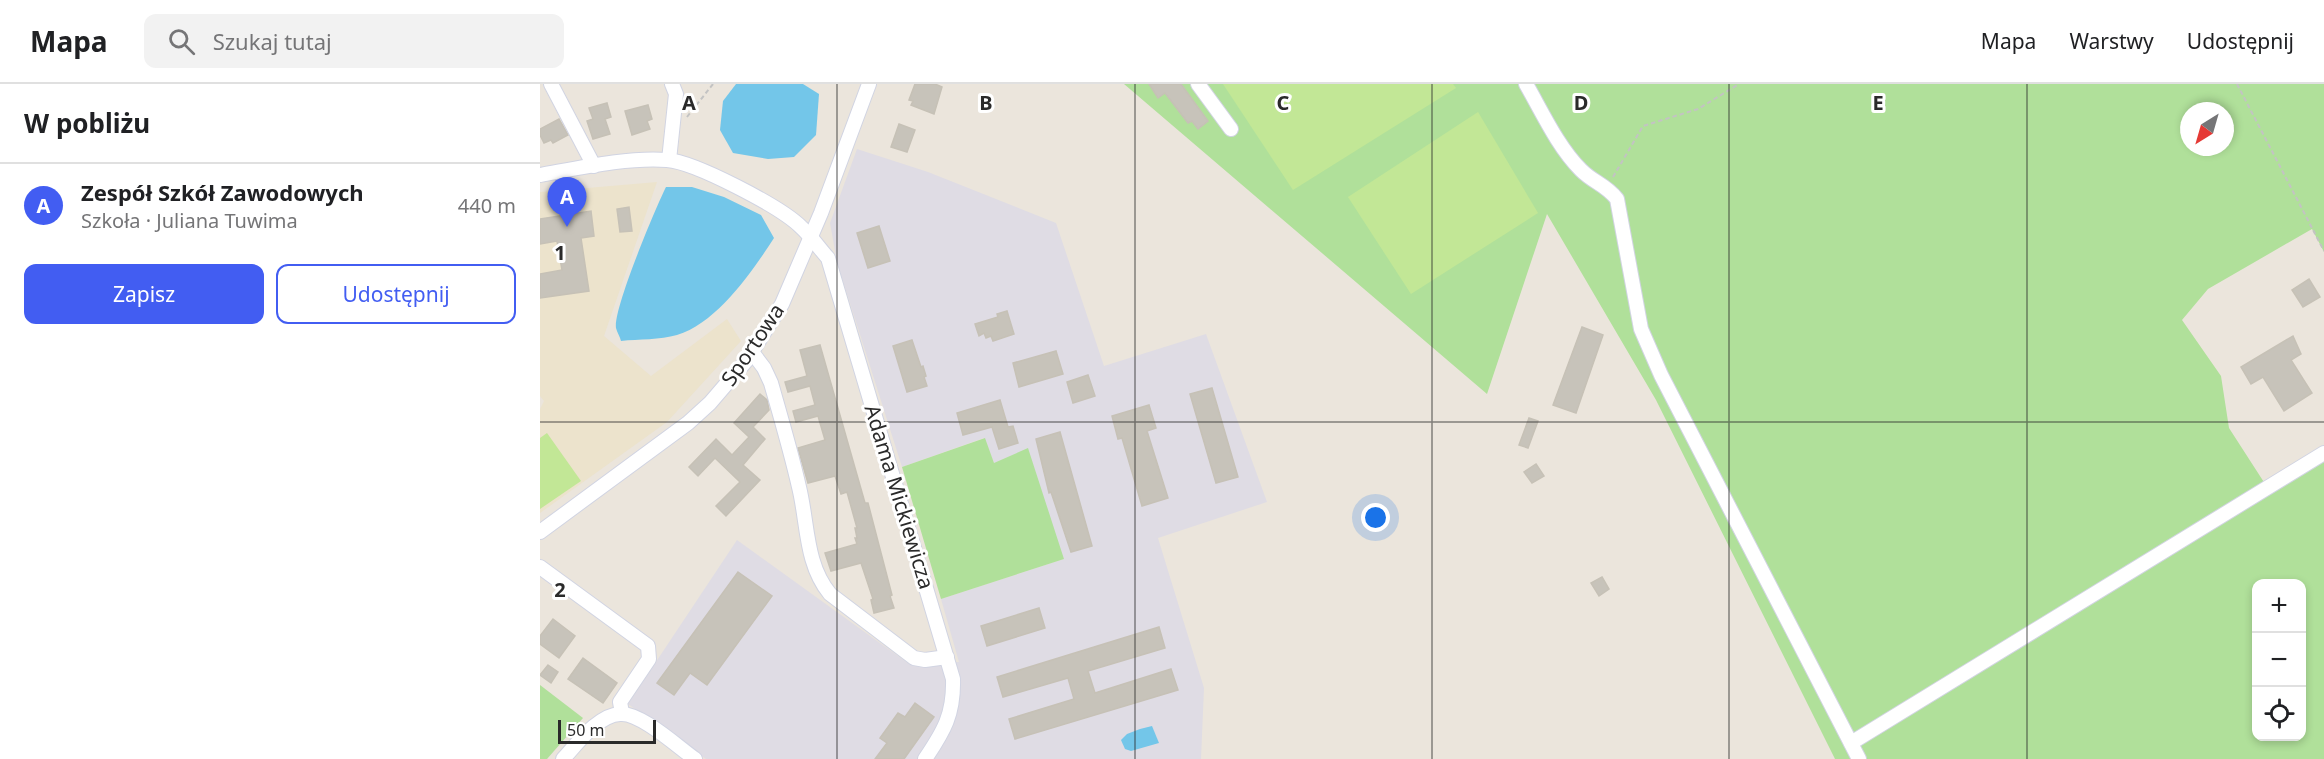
<!DOCTYPE html>
<html lang="pl">
<head>
<meta charset="utf-8">
<style>
	body { margin:0; font-family:"Noto Sans",sans-serif; background:#f2f2f2; color:#202124 }
	.controls { position:absolute; right:18px; bottom:18px; display:grid; overflow:hidden; border-radius:12px; box-shadow:0 3px 9px #0003 }
	.controls button { width:54px; height:54px; display:grid; place-items:center; padding:0; border:0; border-bottom:2px solid #e0e0e0; background:#fff; color:#202124; font:30px sans-serif }
	.compass { position:absolute; left:1640px; top:18px; width:54px; height:54px; border-radius:50%; background:#fff; box-shadow:0 3px 9px #0003; rotate:217deg }
	.scale { position:absolute; left:18px; bottom:15px; width:98px; box-sizing:border-box; padding-left:6px; border:3px solid #2a2a2a; border-top:0; font-size:16px; line-height:21px; white-space:nowrap; color:#2a2a2a; -webkit-text-stroke:4px #fff; paint-order:stroke }
	.you { position:absolute; left:836px; top:434px; width:21px; height:21px; margin:-15px; border:4px solid #fff; border-radius:50%; background:#1a73e8; box-shadow:0 0 0 9px #1a73e833 }
	.badge { display:grid; place-items:center; width:39px; height:39px; border-radius:50%; background:#425df2; color:#fff; font-size:20px; font-weight:700 }
	.pin { position:absolute; translate:-50% -50px; filter:drop-shadow(0 2px 3px #0008) }
	.pin::after { content:''; position:absolute; top:32px; width:21px; height:18px; background:inherit; clip-path:polygon(0 0,100% 0,50% 100%) }
	.list { margin:0; padding:0; list-style:none }
	h2 { display:flex; justify-content:space-between; align-items:center; height:78px; margin:0; padding:0 24px; font-size:26px }
	h2 small { font-size:20px; font-weight:400; color:#757577 }
	.list li { display:grid; grid-template-columns:39px 1fr auto; gap:18px; align-items:center; box-sizing:border-box; height:84px; padding:0 24px; border-top:2px solid #e0e0e0 }
	.list b { display:block; font-size:22px; white-space:nowrap }
	.list p { margin:0; font-size:20px; white-space:nowrap; color:#757577 }
	.list em { font-size:20px; font-style:normal; color:#757577 }
	.actions { display:flex; gap:12px; padding:18px 24px }
	.actions a { flex:1; padding:14px 0; border:2px solid #425df2; border-radius:12px; text-align:center; font-size:21px; color:#425df2 }
	.actions .main { background:#425df2; color:#fff }
	.icon { flex:none; width:33px; height:33px; fill:none; stroke:currentColor; stroke-width:2; stroke-linecap:round; stroke-linejoin:round }
	.map { position:relative; flex:none; width:1784px; height:675px; overflow:hidden }
	header { display:flex; align-items:center; gap:36px; box-sizing:border-box; height:84px; padding:0 30px; background:#fff; border-bottom:2px solid #e0e0e0 }
	header strong { font-size:28px }
	nav { display:flex; gap:33px; margin-inline-start:auto; font-size:21px }
	.search { width:420px; height:54px; background:#f2f2f2; display:flex; align-items:center; gap:15px; box-sizing:border-box; padding:0 21px; border-radius:12px; color:#757577; font-size:22px }
	main { display:flex }
	aside { flex:1; background:#fff }
	.map>svg:first-child { display:block }
	.industrial { fill:#dfdce4 }
	.education { fill:#ece3cc }
	.green { fill:#b0e09a; fill-rule:evenodd }
	.pitch { fill:#c2e796 }
	.water { fill:#73c6e9 }
	.building { fill:#c7c3ba; stroke:#c6c1b6; stroke-width:1.5 }
	.lines { fill:none; stroke-linecap:round; stroke-linejoin:round }
	.minor-casing { stroke:#d1d4e2; stroke-width:16 }
	.path { stroke:#c3c3c3; stroke-width:2; stroke-dasharray:4.5 3; stroke-linecap:butt }
	.minor { stroke:#fff; stroke-width:14 }
	.grid { fill:none; stroke:#2a2a2a; stroke-width:1.5; stroke-opacity:0.55 }
	.labels { text-anchor:middle; stroke-width:6; stroke-linejoin:round; paint-order:stroke }
	.street-label { font-size:21px; fill:#2a2a2a; stroke:#fff }
	.grid-label { font-size:20px; text-anchor:middle; font-weight:bold; fill:#2a2a2a; stroke:#fff; stroke-width:6; stroke-linejoin:round; paint-order:stroke }
</style>
</head>
<body>
<header>
<strong>Mapa</strong>
<div class="search"><svg class="icon" aria-label="search" viewBox="0 0 24 24"><circle cx="10" cy="10" r="6"/><path d="M15 15l6 6"/></svg>Szukaj tutaj</div>
<nav><a>Mapa</a><a>Warstwy</a><a>Udostępnij</a></nav>
</header>
<main>
<aside>
<h2>W pobliżu<small></small></h2>
<ul class="list">
<li><span class="badge">A</span><div><b>Zespół Szkół Zawodowych</b><p>Szkoła · Juliana Tuwima</p></div><em>440 m</em></li>
</ul>
<div class="actions"><a class="main">Zapisz</a><a>Udostępnij</a></div>
</aside>
<div class="map">
<svg width="1784" height="675" viewBox="0 0 1784 675">
	<rect width="100%" height="100%" fill="#ebe5dc"/>
	<!-- industrial -->
	<polygon class="industrial" points="317,65 388,88 516,139 564,282 666,250 727,418 618,454 664,604 661,675 166,675 88,620 197,456 369,580 419,578 401,515 524,475 454,379 444,354 362,383 297,178 290,139"/>
	<!-- education -->
	<polygon class="education" points="117,98 64,252 111,292 187,235 201,257 127,338 0,429 0,325 4,317 0,312 0,108"/>
	<!-- green -->
	<g class="green">
		<path d="M584,0H1784V168L1772,145L1668,205L1642,236L1681,292L1689,344L1729,406L1784,374V675H1295L1116,316L1007,130L947,310ZM1649,27H1685V63H1649ZM1716,500H1762V652H1716Z"/>
		<polygon points="445,354 454,379 488,364 524,475 401,515 362,383"/>
		<polygon points="0,601 43,634 7,675 0,675"/>
	</g>
	<!-- pitch -->
	<g class="pitch">
		<polygon points="683,0 913,0 916,4 753,106"/>
		<polygon points="938,28 998,129 871,210 808,113"/>
		<polygon points="7,349 41,397 0,425 0,354"/>
	</g>
	<!-- water -->
	<g class="water">
		<polygon points="196,0 263,0 279,10 276,51 254,73 228,75 193,69 180,46 183,17"/>
		<path d="M126,103H152L184,113L221,131L234,154C212,188 177,239 137,251C120,256 99,255 81,257C80,253 77,248 76,244C73,225 116,123 126,103Z"/>
		<polygon points="612,642 619,659 591,667 585,665 581,656 587,650 600,645"/>
	</g>
	<!-- building -->
	<g class="building">
		<polygon points="375,0 395,0 402,3 394,30 371,21 373,17 369,16"/>
		<polygon points="609,0 641,0 668,37 658,45 652,37 648,39 625,9 618,14"/>
		<polygon points="67,19 71,33 65,35 70,50 53,55 47,37 53,35 49,24"/>
		<polygon points="108,21 112,35 107,37 110,45 92,51 85,27"/>
		<polygon points="19,35 28,51 13,59 11,56 4,59 0,51 0,45"/>
		<polygon points="359,40 375,46 367,68 351,63"/>
		<polygon points="89,123 92,147 80,148 77,125"/>
		<polygon points="51,127 54,152 41,154 49,207 0,214 0,190 22,186 17,157 0,160 0,135"/>
		<polygon points="339,142 350,177 328,184 317,149"/>
		<polygon points="1769,195 1780,213 1763,223 1752,206"/>
		<polygon points="467,227 474,250 453,257 451,252 446,254 444,249 439,252 435,240 458,233 457,230"/>
		<polygon points="1042,243 1063,251 1036,329 1013,321"/>
		<polygon points="1753,252 1761,270 1751,276 1772,309 1744,327 1723,293 1711,300 1701,283"/>
		<polygon points="372,256 381,283 383,282 386,292 384,293 387,302 367,308 353,262"/>
		<polygon points="280,261 325,419 328,419 352,511 350,512 354,524 334,529 331,516 333,515 321,479 291,487 285,469 317,460 315,454 317,454 315,444 317,444 307,408 301,410 295,392 268,399 258,364 285,356 278,332 256,338 253,327 275,321 270,302 248,308 245,298 267,292 260,266"/>
		<polygon points="516,267 523,290 479,303 473,279"/>
		<polygon points="548,291 555,312 533,319 527,298"/>
		<polygon points="672,304 698,393 676,399 650,310"/>
		<polygon points="220,310 227,316 229,326 213,343 225,355 203,381 220,396 186,432 176,422 200,398 175,374 158,392 149,383 176,355 192,371 209,353 194,339"/>
		<polygon points="460,316 468,343 473,342 478,359 459,365 452,343 423,351 417,329"/>
		<polygon points="609,321 616,344 607,347 628,414 602,422 582,354 578,355 572,332"/>
		<polygon points="989,334 998,337 988,364 979,361"/>
		<polygon points="520,348 552,462 531,468 511,408 509,409 496,355"/>
		<polygon points="996,380 1004,392 992,399 984,388"/>
		<polygon points="198,488 232,512 167,601 150,589 134,611 117,599"/>
		<polygon points="1062,493 1069,505 1059,512 1051,499"/>
		<polygon points="499,524 505,544 447,562 441,542"/>
		<polygon points="13,535 35,552 19,574 0,560 0,552"/>
		<polygon points="619,543 625,564 548,587 555,609 631,585 638,606 475,655 469,635 534,615 528,594 463,613 457,593"/>
		<polygon points="43,574 77,599 63,619 28,595"/>
		<polygon points="8,581 18,588 11,599 0,591"/>
		<polygon points="375,619 394,633 364,675 335,675 347,659 340,654 358,629 365,633"/>
	</g>
	<g class="lines">
		<!-- minor casing -->
		<g class="minor-casing">
			<g id="minor">
				<polyline points="11,0 54,82"/>
				<polyline points="658,0 691,45"/>
				<path d="M986,0C1002,28 1018,63 1041,86C1054,99 1065,100 1077,115L1101,245L1121,291L1319,675"/>
				<polyline points="129,76 136,10 132,0"/>
				<path d="M0,91C39,84 88,73 127,76C155,78 241,123 261,143C271,152 279,164 288,174L413,595C414,630 404,647 385,675"/>
				<path d="M212,268L224,284L231,299C241,334 251,368 259,403C268,439 265,480 290,510L374,574L385,576L407,573"/>
				<polyline points="0,448 148,339 170,319 206,277 242,220 281,129 329,0"/>
				<polyline points="0,483 108,562 109,575 80,618 82,629"/>
				<polyline points="1311,659 1784,369"/>
				<path d="M23,675C37,660 58,631 80,630C100,628 138,663 155,675"/>
			</g>
		</g>
		<!-- path -->
		<g class="path">
			<polyline points="1697,0 1784,167"/>
			<polyline points="147,33 173,0"/>
			<polyline points="1073,93 1103,42 1158,25 1199,0"/>
		</g>
		<!-- minor -->
		<use href="#minor" class="minor"/>
	</g>
	<!-- grid -->
	<path class="grid" d="M297,0V675M595,0V675M892,0V675M1189,0V675M1487,0V675M0,338H1784"/>
	<g class="labels">
		<!-- street labels -->
		<g class="street-label">
			<text transform="translate(213 261) rotate(-56)" y="7">Sportowa</text>
			<text transform="translate(359 413) rotate(73)" y="7">Adama Mickiewicza</text>
		</g>
	</g>
	<g class="grid-label">
		<text x="149" y="26">A</text>
		<text x="446" y="26">B</text>
		<text x="743" y="26">C</text>
		<text x="1041" y="26">D</text>
		<text x="1338" y="26">E</text>
		<text x="20" y="176">1</text>
		<text x="20" y="513">2</text>
	</g>
</svg>
<div class="controls">
<button>+</button>
<button>−</button>
<button><svg class="icon" aria-label="locate" viewBox="0 0 24 24"><circle cx="12" cy="12" r="6"/><path d="M12 2v4M12 18v4M2 12h4M18 12h4"/></svg></button>
</div>
<svg class="compass" viewBox="-18 -18 36 36"><path d="M0-13l5 13h-10z" fill="#e53935"/><path d="M0 13l5-13h-10z" fill="#757577"/></svg>
<div class="scale">50 m</div>
<div class="you"></div>
<div class="pin badge" style="left:27px;top:143px">A</div>
</div>
</main>
</body>
</html>
